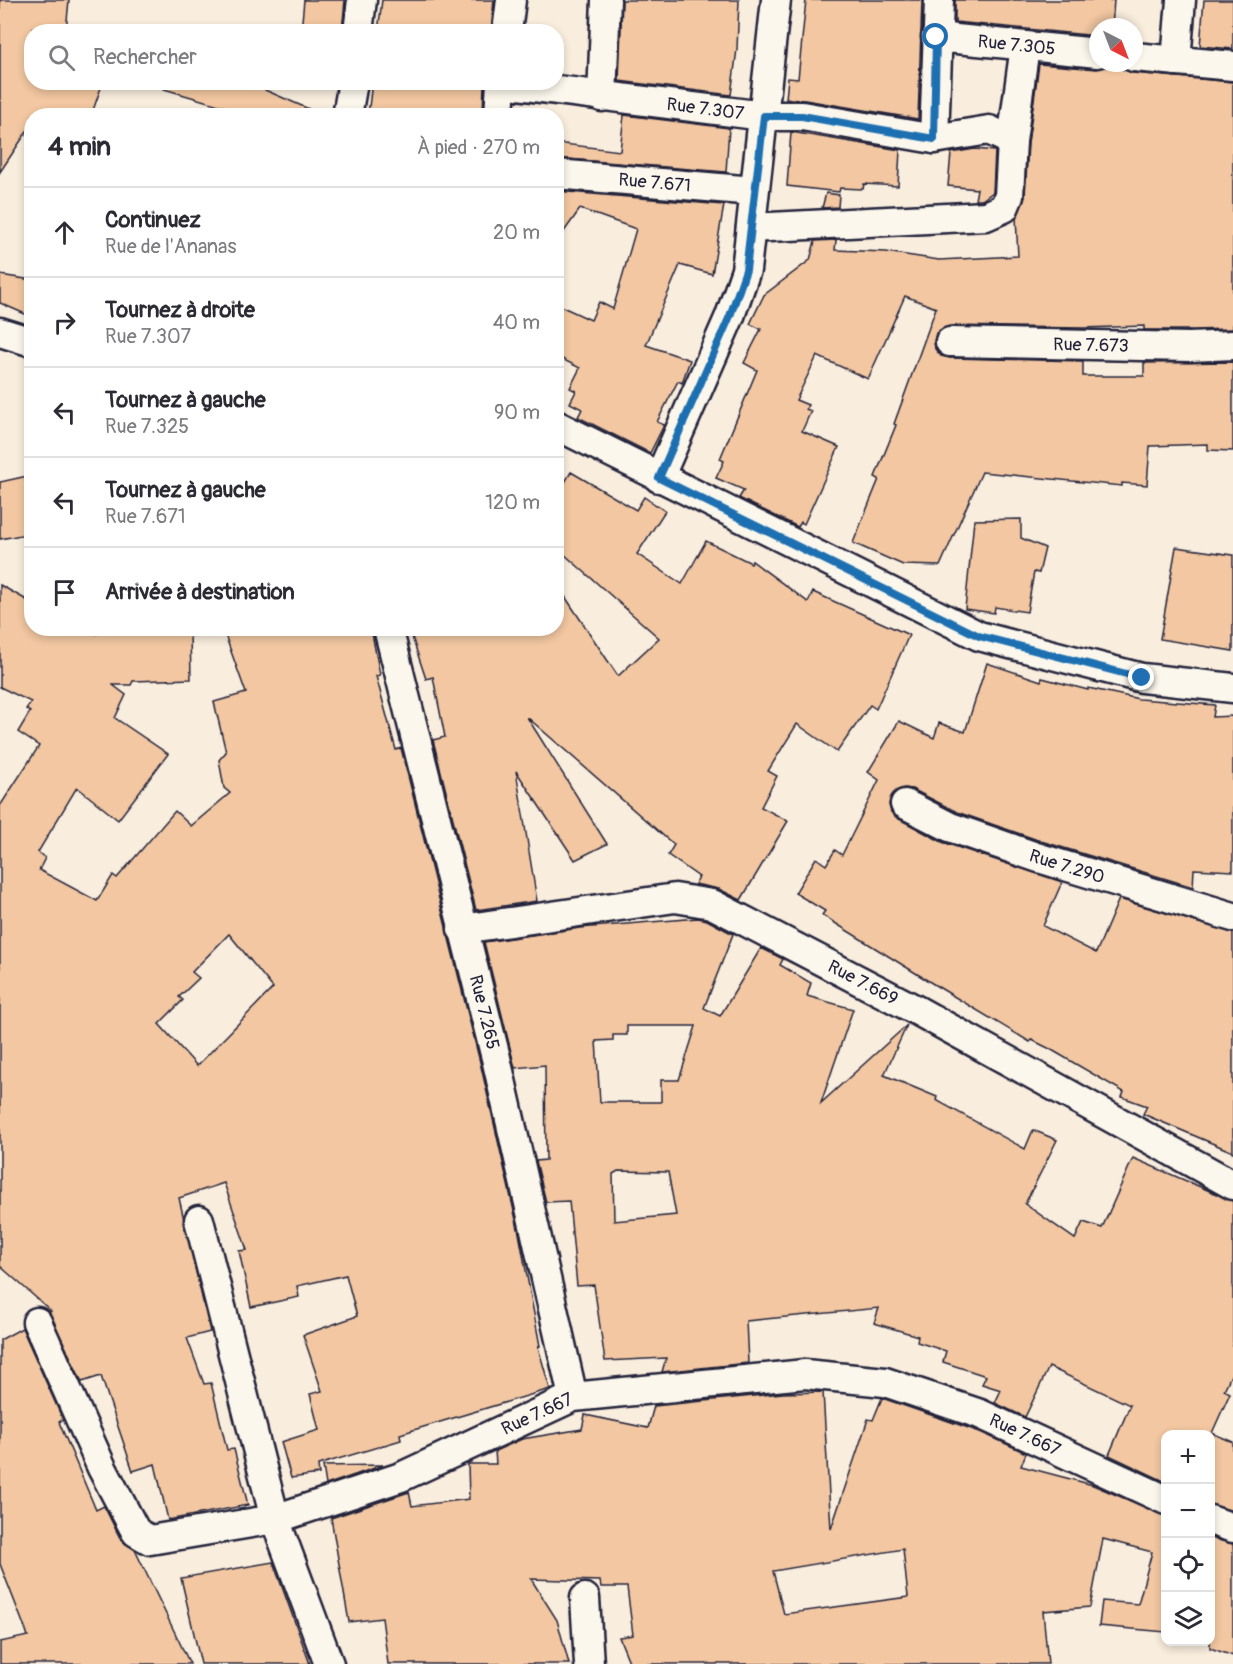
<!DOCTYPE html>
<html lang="fr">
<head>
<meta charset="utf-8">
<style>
	body { margin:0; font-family:Pangolin,sans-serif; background:#f7f7f7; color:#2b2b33 }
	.controls { position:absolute; right:18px; bottom:18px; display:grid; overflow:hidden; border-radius:12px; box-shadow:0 3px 9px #0003 }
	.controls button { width:54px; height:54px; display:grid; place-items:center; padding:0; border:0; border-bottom:2px solid #e1e1e2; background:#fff; color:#2b2b33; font:30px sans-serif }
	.compass { position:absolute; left:1089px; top:18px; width:54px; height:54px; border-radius:50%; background:#fff; box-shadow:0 3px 9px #0003; rotate:138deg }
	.stop { position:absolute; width:18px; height:18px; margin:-14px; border:4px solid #1f6fb2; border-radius:50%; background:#fff }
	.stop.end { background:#1f6fb2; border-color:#fff; box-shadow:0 2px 6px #0008 }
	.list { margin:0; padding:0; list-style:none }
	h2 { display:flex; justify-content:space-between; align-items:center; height:78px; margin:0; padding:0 24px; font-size:26px }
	h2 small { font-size:20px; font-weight:400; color:#7c7c81 }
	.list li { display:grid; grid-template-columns:39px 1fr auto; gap:18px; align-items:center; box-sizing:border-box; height:90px; padding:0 24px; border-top:2px solid #e1e1e2 }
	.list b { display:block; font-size:22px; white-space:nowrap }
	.list p { margin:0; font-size:20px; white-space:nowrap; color:#7c7c81 }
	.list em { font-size:20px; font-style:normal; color:#7c7c81 }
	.icon { flex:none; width:33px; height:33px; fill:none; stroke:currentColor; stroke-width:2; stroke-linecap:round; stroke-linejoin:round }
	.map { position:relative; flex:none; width:1233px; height:1664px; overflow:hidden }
	.search { position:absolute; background:#fff; box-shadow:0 3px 9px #0003; left:24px; top:24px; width:540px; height:66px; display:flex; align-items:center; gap:15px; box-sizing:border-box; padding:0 21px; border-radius:24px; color:#7c7c81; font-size:22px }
	.panel { position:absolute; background:#fff; box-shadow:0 3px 9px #0003; left:24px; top:108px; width:540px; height:528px; border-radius:24px }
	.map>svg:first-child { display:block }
	.building { fill:#f2c7a1; stroke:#22223b; stroke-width:1.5; fill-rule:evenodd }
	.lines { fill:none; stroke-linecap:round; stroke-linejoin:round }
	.minor-casing { stroke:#22223b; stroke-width:33 }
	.minor { stroke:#fbf7ec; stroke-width:28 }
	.route { stroke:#1f6fb2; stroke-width:8 }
	.labels { text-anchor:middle; stroke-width:4.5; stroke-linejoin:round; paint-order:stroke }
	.street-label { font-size:18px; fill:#22223b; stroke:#fbf7ec }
</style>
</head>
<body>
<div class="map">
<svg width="1233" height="1664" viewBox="0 0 1233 1664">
	<rect width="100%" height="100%" fill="#f9eddd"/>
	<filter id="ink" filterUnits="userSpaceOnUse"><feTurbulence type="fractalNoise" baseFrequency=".0167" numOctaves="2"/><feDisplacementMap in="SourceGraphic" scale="12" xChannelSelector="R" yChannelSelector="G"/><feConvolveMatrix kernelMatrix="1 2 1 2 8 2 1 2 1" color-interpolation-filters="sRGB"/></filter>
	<g filter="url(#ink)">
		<!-- building -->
		<g class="building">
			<polygon points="0,0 69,0 66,31 32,28 32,82 103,82 91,116 32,116 32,124 0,172"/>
			<polygon points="304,0 345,0 342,32 301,32"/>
			<polygon points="382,0 494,0 491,32 378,32"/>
			<polygon points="622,0 739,0 737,49 731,95 619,81"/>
			<polygon points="806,0 922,0 918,119 805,100 786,99 788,78 798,79"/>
			<polygon points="955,0 1114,0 1112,27 1098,27 1098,36 955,22"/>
			<polygon points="1204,0 1233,0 1233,49 1200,46"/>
			<polygon points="1111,63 1119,63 1124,70 1132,73 1233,82 1233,329 1190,330 1144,330 1144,326 1083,328 950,326 936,333 934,341 935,349 941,356 950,358 1083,361 1083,376 1144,376 1144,363 1233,362 1233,451 1208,450 1208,444 1150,446 1147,485 1122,483 1122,486 982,472 940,566 903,565 853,543 879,479 875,477 896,425 894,424 936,308 905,296 868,379 817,356 796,400 808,405 806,409 811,411 802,431 839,447 804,524 801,522 798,527 739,498 744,490 716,478 724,461 720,459 757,370 744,363 761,329 750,324 764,295 810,260 815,241 836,240 835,250 886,252 939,260 1018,256 1016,217 1025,197 1028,143 1039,64 1096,69"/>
			<polygon points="165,82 266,82 265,90 325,116 256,116 164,89"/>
			<polygon points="372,82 484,82 483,116 368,116"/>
			<polygon points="624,115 729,128 726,172 556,158 556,143 620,151"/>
			<polygon points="791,132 900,150 898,186 864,184 863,189 840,188 839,192 787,186"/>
			<polygon points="975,149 995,151 993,192 982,200 975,200 977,189 948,186 951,153"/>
			<polygon points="556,191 724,205 712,274 680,265 646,345 690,360 682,383 678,381 657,422 664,425 650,453 578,417 582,409 570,403 576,391 570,388 580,368 556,356 556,304 591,320 599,302 613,309 636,229 580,209 556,243"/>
			<polygon points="826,193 839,195 838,207 822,208"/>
			<polygon points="0,275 32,280 32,317 0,303"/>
			<polygon points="571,472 636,510 644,497 665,511 637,554 682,584 706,541 751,563 752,561 808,602 813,592 909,635 876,709 870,705 837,752 797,724 768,771 777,776 761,807 788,821 741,900 719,889 695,884 699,877 668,855 674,845 527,717 607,844 575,860 516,771 537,901 476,910 433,740 445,737 433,677 426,679 409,628 556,628 556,583 618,676 659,638 556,547 556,497"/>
			<polygon points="32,475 32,533 0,539 0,482"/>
			<polygon points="1021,519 1021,538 1045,548 1039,573 1034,572 1027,612 995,607 994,613 965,609 974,520"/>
			<polygon points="1176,547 1233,555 1233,651 1160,639"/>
			<path d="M0,585L32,603V628H69L97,634L99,628L190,632L191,679L133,681L131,685H113L126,695L115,718L168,754L118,820L77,787L38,852L45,858L39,870L97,901L113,875L117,878L175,811L191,826L230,793L224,788L219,760L226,752L214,702L246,693L224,632H236L235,628H371L380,675L376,676L396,750L401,748L480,1062L519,1233L540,1346L538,1347L550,1389L400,1434L401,1440L318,1465L319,1474L291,1478L281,1442L319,1430L310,1394L322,1391L303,1335L357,1316L346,1275L297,1286L299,1297L251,1307L239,1251L247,1250L224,1183L179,1198L210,1332L187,1338L204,1384L211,1383L227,1450L234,1449L248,1505L168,1520L155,1464L133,1471L101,1376L82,1382L49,1312L51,1311L0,1266V806L39,746L18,732L30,712L26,709L31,702L0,687ZM229,934L273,988L197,1066L159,1024L183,1000L179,997L199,978L192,972Z"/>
			<polygon points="987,663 1041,681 1042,678 1088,690 1088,688 1139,699 1215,705 1213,717 1233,716 1233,871 1194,869 1193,887 1041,841 957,812 912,789 904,788 896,791 889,804 891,812 897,818 942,842 1062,882 1043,926 1096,953 1119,899 1233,933 1233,1152 1143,1114 1147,1106 1122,1097 1124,1092 1050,1049 1032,1040 1030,1042 935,985 822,915 825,911 795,893 816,858 826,865 835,850 842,855 879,780 868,772 899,721 934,738 939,723 965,732"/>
			<path d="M698,918L707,920L733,934L704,1008L720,1016L761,948L783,959L780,965L811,983L807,996L853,1009L821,1103L907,1025L884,1075L937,1097L936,1100L1025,1149L1033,1130L1057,1140L1025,1204L1075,1239L1083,1222L1102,1228L1133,1158L1233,1201V1371L1224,1390L1230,1393L1212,1433L1233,1442V1511L1210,1504V1434H1166V1482L1109,1455L1130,1405L1049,1367L1025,1417L995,1403L1001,1390L982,1384L986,1376L943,1362L946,1351L917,1342L918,1336L874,1323L879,1308L746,1321L748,1363L662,1372L666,1358L605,1361L594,1285L577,1286L569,1201L546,1202L536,1161L546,1160L545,1065L515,1068L484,942L580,928ZM627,1026H696L679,1080H661V1102H600L596,1041L613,1040V1035H627ZM618,1171L668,1172L676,1215L614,1221L613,1174Z"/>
			<polygon points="22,1328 63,1420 59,1422 96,1510 104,1506 121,1540 135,1550 190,1664 0,1664 0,1642 28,1636 0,1564 0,1340"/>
			<path d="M823,1392L831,1529L868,1419L873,1420L882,1398L980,1432L1026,1453L1021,1466L1093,1485L1166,1516V1632L1099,1626L1102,1601L1138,1604L1152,1552L1103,1539L1090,1607L1043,1611L1048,1664H630L619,1637L633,1635L627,1587H601L600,1581L531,1579L557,1620L569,1664H388L382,1618L349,1622L331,1518L409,1492L412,1506L469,1499L468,1464H496L495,1451L522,1439L582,1429L585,1415L648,1428L654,1406L783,1393ZM903,1549L908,1597L784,1614L773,1571Z"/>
			<polygon points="383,1465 326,1485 323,1466"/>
			<polygon points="1210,1538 1233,1544 1233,1656 1210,1648"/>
			<polygon points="273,1562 310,1664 201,1664 181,1578"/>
		</g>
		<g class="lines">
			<!-- minor casing -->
			<g class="minor-casing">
				<g id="minor">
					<polyline points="358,32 362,0"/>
					<polyline points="507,32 511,0"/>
					<path id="s1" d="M936,37L1098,53"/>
					<polyline points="1134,57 1233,66"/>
					<polyline points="1176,61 1181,0"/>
					<path id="s2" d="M501,83L764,116H802L934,139L989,130L1012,141"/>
					<polyline points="602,97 606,0"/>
					<polyline points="347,116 353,82"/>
					<polyline points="499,116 501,82"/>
					<polyline points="934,139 939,0"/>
					<path id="s3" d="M556,174L754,191"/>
					<polyline points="751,228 986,216 1004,208 1009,196 1012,141 1025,46"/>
					<polyline points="0,332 32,342"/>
					<path id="s4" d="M950,342L1190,347L1233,345"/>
					<polyline points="556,425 979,636 1142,678 1233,688"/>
					<polyline points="659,478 730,316 746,270 776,0"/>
					<path id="s5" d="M388,628L496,1058L573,1397"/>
					<path id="s6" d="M905,804L950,827L1036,857L1233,917"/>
					<path id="s7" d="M462,929L675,898L712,904L918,1011L1233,1185"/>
					<polyline points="199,1220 275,1519 329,1664"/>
					<path id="s8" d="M37,1322L102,1468L136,1532L150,1540L275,1519L401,1477L573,1397L805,1374L885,1382L980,1414L1166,1500"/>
					<polyline points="1210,1520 1233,1528"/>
					<polyline points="585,1598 589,1664"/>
				</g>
			</g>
			<!-- minor -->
			<use href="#minor" class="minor"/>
		</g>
	</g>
	<g class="lines" filter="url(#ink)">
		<!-- route -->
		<polyline class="route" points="936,37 934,139 802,116 764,116 746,270 730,316 659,478 979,636 1142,678"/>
	</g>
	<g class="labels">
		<!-- street labels -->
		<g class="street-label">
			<text dy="6" stroke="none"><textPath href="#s1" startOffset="81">Rue 7.305</textPath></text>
			<text dy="6" stroke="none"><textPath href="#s2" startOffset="206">Rue 7.307</textPath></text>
			<text dy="6" stroke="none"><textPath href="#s3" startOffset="99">Rue 7.671</textPath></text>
			<text dy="6" stroke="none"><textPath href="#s4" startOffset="141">Rue 7.673</textPath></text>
			<text dy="6" stroke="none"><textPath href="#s6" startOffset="174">Rue 7.290</textPath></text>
			<text dy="6" stroke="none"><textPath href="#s7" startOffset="423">Rue 7.669</textPath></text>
			<text dy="6" stroke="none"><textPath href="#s5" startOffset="396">Rue 7.265</textPath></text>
			<text dy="6" stroke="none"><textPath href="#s8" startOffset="658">Rue 7.667</textPath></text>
			<text dy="6" stroke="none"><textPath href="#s8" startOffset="1161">Rue 7.667</textPath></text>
		</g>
	</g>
</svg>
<div class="controls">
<button>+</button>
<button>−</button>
<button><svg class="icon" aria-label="locate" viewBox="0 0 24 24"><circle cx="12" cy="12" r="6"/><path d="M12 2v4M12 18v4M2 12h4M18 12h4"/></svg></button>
<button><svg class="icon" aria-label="layers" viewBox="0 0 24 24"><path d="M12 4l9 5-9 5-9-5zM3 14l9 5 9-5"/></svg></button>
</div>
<svg class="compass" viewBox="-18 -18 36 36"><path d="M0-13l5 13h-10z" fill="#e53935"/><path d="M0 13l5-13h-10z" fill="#7c7c81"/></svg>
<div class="stop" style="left:936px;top:37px"></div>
<div class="stop end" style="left:1142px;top:678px"></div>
<div class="search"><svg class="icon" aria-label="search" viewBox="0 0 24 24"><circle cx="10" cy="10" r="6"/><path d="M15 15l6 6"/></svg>Rechercher</div>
<section class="panel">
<h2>4 min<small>À pied · 270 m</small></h2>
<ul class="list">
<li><svg class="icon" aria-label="ahead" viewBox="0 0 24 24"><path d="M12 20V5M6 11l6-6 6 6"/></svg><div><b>Continuez</b><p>Rue de l'Ananas</p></div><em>20 m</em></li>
<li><svg class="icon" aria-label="right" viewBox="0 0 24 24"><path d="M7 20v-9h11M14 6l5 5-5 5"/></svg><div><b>Tournez à droite</b><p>Rue 7.307</p></div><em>40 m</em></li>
<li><svg class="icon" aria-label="left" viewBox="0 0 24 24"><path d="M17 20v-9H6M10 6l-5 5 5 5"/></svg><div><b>Tournez à gauche</b><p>Rue 7.325</p></div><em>90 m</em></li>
<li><svg class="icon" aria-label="left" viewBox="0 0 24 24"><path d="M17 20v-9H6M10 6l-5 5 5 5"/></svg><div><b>Tournez à gauche</b><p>Rue 7.671</p></div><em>120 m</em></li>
<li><svg class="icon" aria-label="arrive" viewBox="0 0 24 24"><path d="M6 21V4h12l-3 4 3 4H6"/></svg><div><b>Arrivée à destination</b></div></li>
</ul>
</section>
</div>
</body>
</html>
